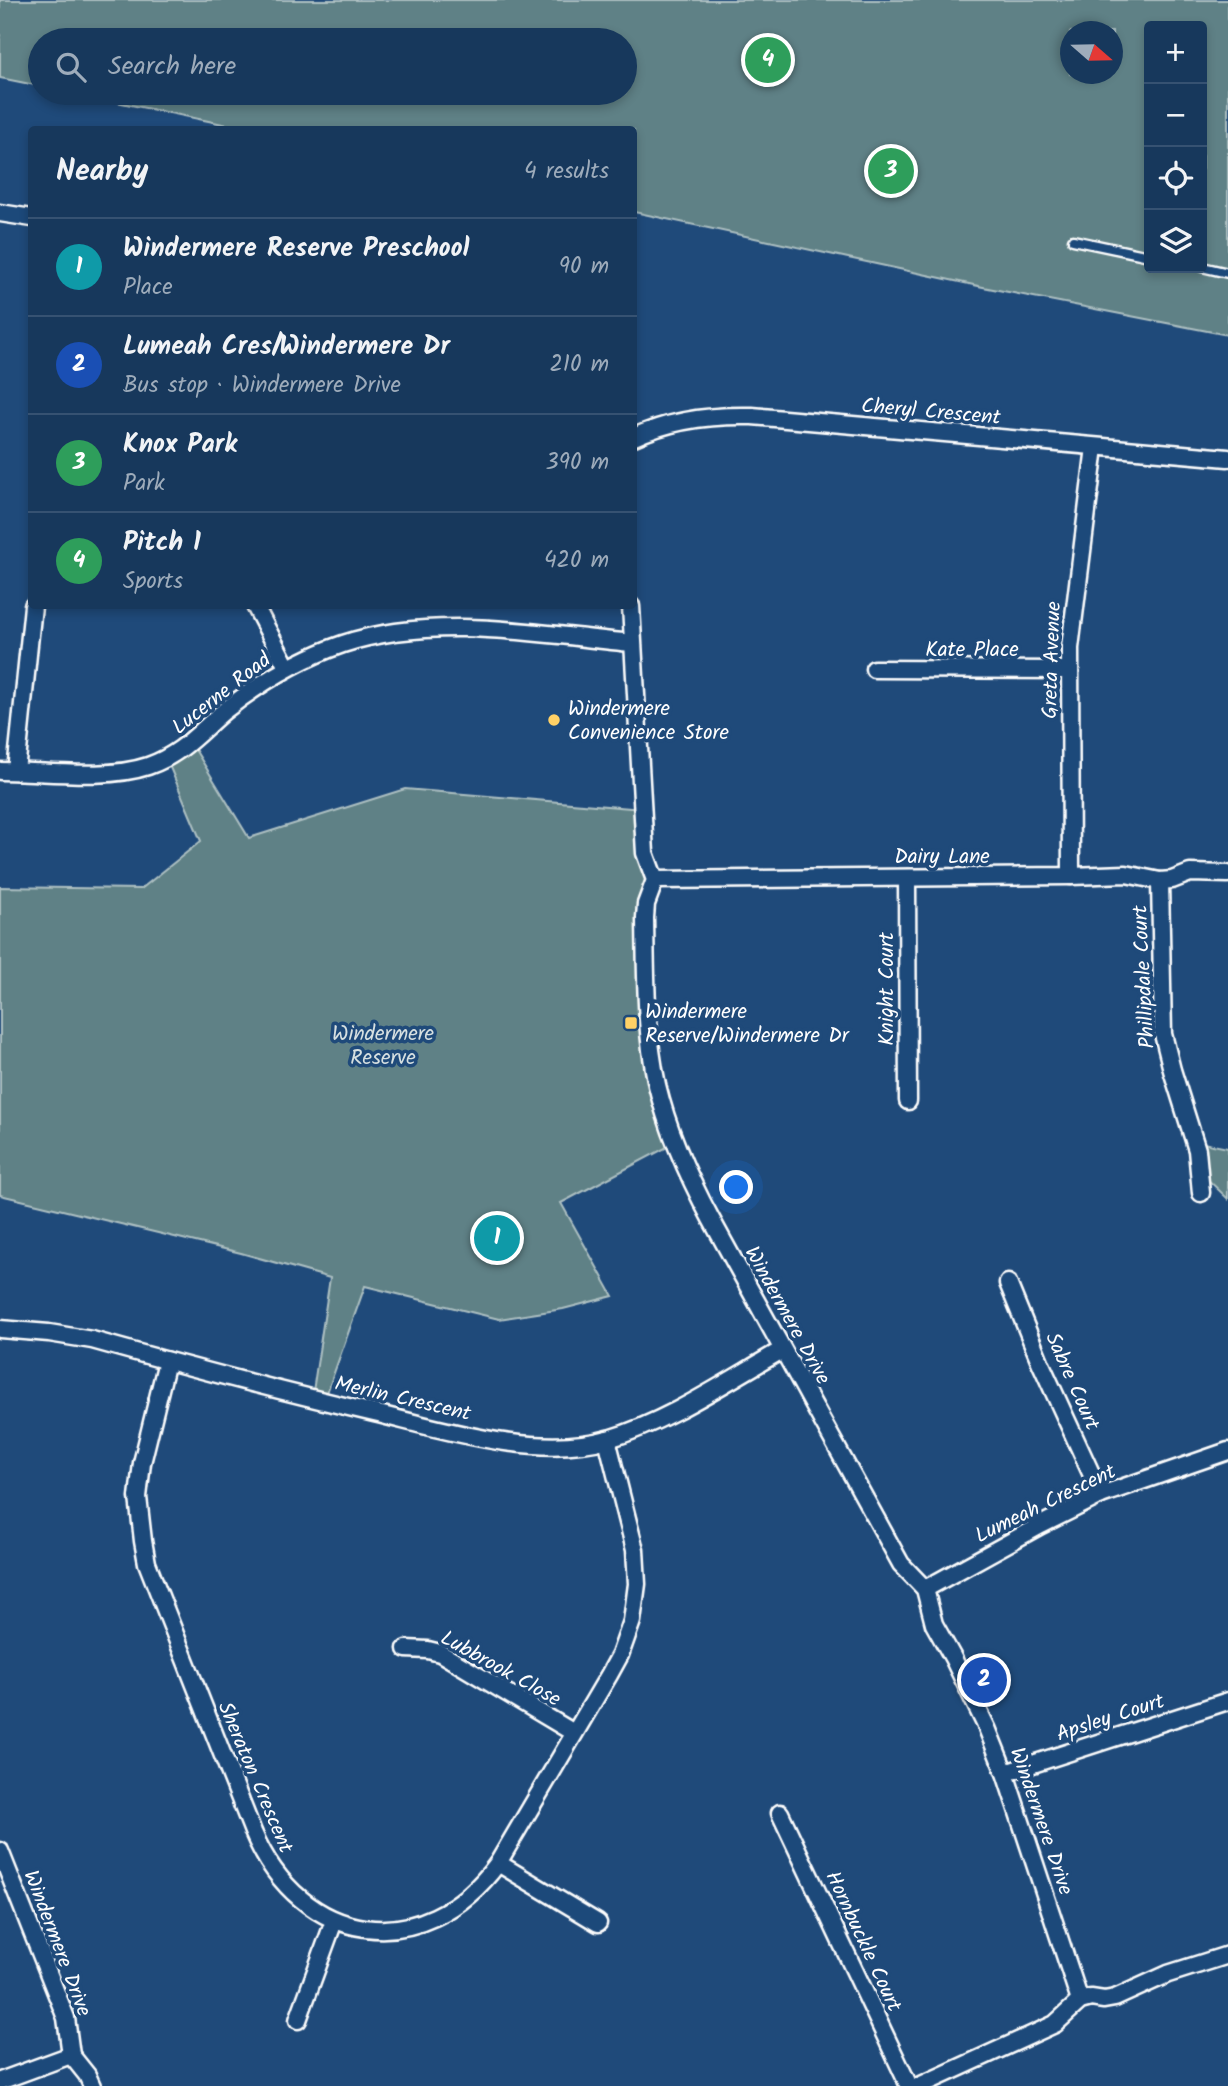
<!DOCTYPE html>
<html lang="en">
<head>
<meta charset="utf-8">
<style>
	body { margin:0; font-family:Kalam,sans-serif; background:#203f62; color:#f1f3f6 }
	.controls { position:absolute; right:21px; top:21px; display:grid; overflow:hidden; border-radius:7px; box-shadow:0 4px 10px #0003 }
	.controls button { width:63px; height:63px; display:grid; place-items:center; padding:0; border:0; border-bottom:2px solid #365272; background:#17385c; color:#f1f3f6; font:35px sans-serif }
	.compass { position:absolute; left:1060px; top:21px; width:63px; height:63px; border-radius:50%; background:#17385c; box-shadow:0 4px 10px #0003; rotate:110deg }
	.you { position:absolute; left:737px; top:1188px; width:24px; height:24px; margin:-18px; border:5px solid #fff; border-radius:50%; background:#1a73e8; box-shadow:0 0 0 10px #1a73e833 }
	.badge { display:grid; place-items:center; width:46px; height:46px; border-radius:50%; background:#ffd166; color:#fff; font-size:23px; font-weight:700 }
	.pin { position:absolute; translate:-50% -50%; border:4px solid #fff; box-shadow:0 2px 7px #0006 }
	.list { margin:0; padding:0; list-style:none }
	h2 { display:flex; justify-content:space-between; align-items:center; height:91px; margin:0; padding:0 28px; font-size:30px }
	h2 small { font-size:23px; font-weight:400; color:#9eacbb }
	.list li { display:grid; grid-template-columns:46px 1fr auto; gap:21px; align-items:center; box-sizing:border-box; height:98px; padding:0 28px; border-top:2px solid #365272 }
	.list b { display:block; font-size:26px; white-space:nowrap }
	.list p { margin:0; font-size:23px; white-space:nowrap; color:#9eacbb }
	.list em { font-size:23px; font-style:normal; color:#9eacbb }
	.icon { flex:none; width:38px; height:38px; fill:none; stroke:currentColor; stroke-width:2; stroke-linecap:round; stroke-linejoin:round }
	.map { position:relative; flex:none; width:1228px; height:2086px; overflow:hidden }
	.search { position:absolute; background:#17385c; box-shadow:0 4px 10px #0003; left:28px; top:28px; width:609px; height:77px; display:flex; align-items:center; gap:18px; box-sizing:border-box; padding:0 24px; border-radius:38px; color:#9eacbb; font-size:26px }
	.panel { position:absolute; background:#17385c; box-shadow:0 4px 10px #0003; left:28px; top:126px; width:609px; height:483px; border-radius:7px }
	.map>svg:first-child { display:block }
	.green { fill:#5e8186; stroke:#aec0c2; stroke-width:2; fill-rule:evenodd }
	.lines { fill:none; stroke-linecap:round; stroke-linejoin:round }
	.lane-casing { stroke:#fff; stroke-width:13 }
	.street-casing { stroke:#fff; stroke-width:21 }
	.lane { stroke:#1f4a7a; stroke-width:8 }
	.street { stroke:#1f4a7a; stroke-width:16 }
	.poi-dot { fill:#ffd166; stroke:#1f4a7a; stroke-width:2.5 }
	.labels { text-anchor:middle; stroke-width:7; stroke-linejoin:round; paint-order:stroke }
	.street-label { font-size:21px; fill:#fff; stroke:#1f4a7a }
	.poi-label { font-size:21px; fill:#fff; stroke:#1f4a7a; text-anchor:start }
	.park-label { font-size:21px; fill:#d7e0e1; stroke:#1f4a7a }
</style>
</head>
<body>
<div class="map">
<svg width="1228" height="2086" viewBox="0 0 1228 2086">
	<rect width="100%" height="100%" fill="#1f4a7a"/>
	<filter id="ink" filterUnits="userSpaceOnUse"><feTurbulence type="fractalNoise" baseFrequency=".0143" numOctaves="2"/><feDisplacementMap in="SourceGraphic" scale="14" xChannelSelector="R" yChannelSelector="G"/><feConvolveMatrix kernelMatrix="1 2 1 2 8 2 1 2 1" color-interpolation-filters="sRGB"/></filter>
	<g filter="url(#ink)">
		<!-- green -->
		<g class="green">
			<path d="M0,0H1228V335L983,287L634,212V130L247,129L73,93H625V40H40V86L0,78ZM1149,26H1202V268H1149ZM1070,32H1112V74H1070Z"/>
			<polygon points="191,743 249,838 405,789 642,809 654,885 648,1017 675,1143 561,1203 613,1296 563,1309 499,1319 365,1286 324,1401 312,1398 330,1278 241,1253 0,1195 0,887 141,889 201,841 166,758"/>
			<polygon points="1193,1141 1228,1148 1228,1199 1199,1171"/>
		</g>
		<g class="lines">
			<!-- lane casing -->
			<g class="lane-casing">
				<g id="lane">
					<polyline points="1073,240 1149,256"/>
					<polyline points="1202,267 1228,273"/>
				</g>
			</g>
			<!-- street casing -->
			<g class="street-casing">
				<g id="street">
					<polyline points="0,213 32,218"/>
					<path d="M634,437C670,420 712,415 752,416L1228,458"/>
					<polyline points="255,606 287,667"/>
					<path d="M631,606L645,853L655,880L646,904L645,918C646,974 645,1030 657,1085C668,1132 688,1176 711,1219L901,1564L925,1589L934,1624L953,1658L987,1728L1005,1773L1080,2001"/>
					<polyline points="874,669 1069,670"/>
					<path d="M0,771C44,771 107,780 148,766C182,754 198,733 224,711C261,682 299,659 343,644C436,614 538,634 632,643"/>
					<polyline points="16,771 33,606"/>
					<polyline points="1071,876 1070,648 1095,447"/>
					<polyline points="907,878 908,1101"/>
					<polyline points="655,880 1071,876 1126,874 1160,881 1172,880 1190,873 1228,874"/>
					<polyline points="1160,881 1163,1034 1172,1070 1197,1150 1201,1193"/>
					<polyline points="1008,1283 1041,1364 1101,1495"/>
					<path d="M0,1329L49,1333L92,1340C185,1366 279,1391 374,1413C445,1430 536,1459 608,1439C667,1422 729,1380 782,1350"/>
					<path d="M167,1361L142,1463L138,1497L143,1541L147,1563L253,1832C301,1946 424,1964 498,1863L609,1675L620,1655L632,1621L637,1584L635,1550L607,1439"/>
					<polyline points="925,1589 1041,1525 1101,1495 1228,1451"/>
					<polyline points="406,1649 428,1650 440,1653 574,1733"/>
					<polyline points="1005,1773 1228,1701"/>
					<polyline points="780,1813 909,2086"/>
					<polyline points="0,1851 66,2018 71,2055 87,2075 92,2086"/>
					<polyline points="498,1863 598,1923"/>
					<polyline points="298,2020 334,1921"/>
					<polyline points="0,2081 71,2055"/>
					<polyline points="919,2086 1055,2024 1080,2001 1091,1998 1104,2000 1115,1998 1168,1974 1228,1955"/>
				</g>
			</g>
			<!-- lane -->
			<use href="#lane" class="lane"/>
			<!-- street -->
			<use href="#street" class="street"/>
		</g>
	</g>
	<!-- markers -->
	<g class="poi-dot">
		<circle cx="554" cy="720" r="7"/>
		<rect x="624" y="1016" width="14" height="14" rx="3.5"/>
	</g>
	<g class="labels">
		<!-- street labels -->
		<g class="street-label">
			<text transform="translate(931 411) rotate(5)" y="7">Cheryl Crescent</text>
			<text x="972" y="656">Kate Place</text>
			<text transform="translate(1051 660) rotate(-88)" y="7">Greta Avenue</text>
			<text transform="translate(221 693) rotate(-38)" y="7">Lucerne Road</text>
			<text x="942" y="863">Dairy Lane</text>
			<text transform="translate(1143 977) rotate(-93)" y="7">Phillipdale Court</text>
			<text transform="translate(886 989) rotate(-90)" y="7">Knight Court</text>
			<text transform="translate(788 1315) rotate(61)" y="7">Windermere Drive</text>
			<text transform="translate(1073 1381) rotate(66)" y="7">Sabre Court</text>
			<text transform="translate(403 1398) rotate(13)" y="7">Merlin Crescent</text>
			<text transform="translate(1045 1503) rotate(-26)" y="7">Lumeah Crescent</text>
			<text transform="translate(501 1668) rotate(29)" y="7">Lubbrook Close</text>
			<text transform="translate(1110 1717) rotate(-18)" y="7">Apsley Court</text>
			<text transform="translate(256 1777) rotate(67)" y="7">Sheraton Crescent</text>
			<text transform="translate(1042 1821) rotate(71)" y="7">Windermere Drive</text>
			<text transform="translate(864 1941) rotate(65)" y="7">Hornbuckle Court</text>
			<text transform="translate(58 1943) rotate(69)" y="7">Windermere Drive</text>
		</g>
		<!-- poi labels -->
		<g class="poi-label">
			<text x="568" y="715">Windermere<tspan x="568" dy="24">Convenience Store</tspan></text>
			<text x="645" y="1018">Windermere<tspan x="645" dy="24">Reserve/Windermere Dr</tspan></text>
		</g>
		<!-- park labels -->
		<g class="park-label">
			<text x="383" y="1040">Windermere<tspan x="383" dy="24">Reserve</tspan></text>
		</g>
	</g>
</svg>
<div class="controls">
<button>+</button>
<button>−</button>
<button><svg class="icon" aria-label="locate" viewBox="0 0 24 24"><circle cx="12" cy="12" r="6"/><path d="M12 2v4M12 18v4M2 12h4M18 12h4"/></svg></button>
<button><svg class="icon" aria-label="layers" viewBox="0 0 24 24"><path d="M12 4l9 5-9 5-9-5zM3 14l9 5 9-5"/></svg></button>
</div>
<svg class="compass" viewBox="-18 -18 36 36"><path d="M0-13l5 13h-10z" fill="#e53935"/><path d="M0 13l5-13h-10z" fill="#9eacbb"/></svg>
<div class="you"></div>
<div class="pin badge" style="left:497px;top:1238px;background:#0f9aa8">1</div>
<div class="pin badge" style="left:984px;top:1680px;background:#1a4fb4">2</div>
<div class="pin badge" style="left:891px;top:171px;background:#2e9e5b">3</div>
<div class="pin badge" style="left:768px;top:60px;background:#2e9e5b">4</div>
<div class="search"><svg class="icon" aria-label="search" viewBox="0 0 24 24"><circle cx="10" cy="10" r="6"/><path d="M15 15l6 6"/></svg>Search here</div>
<section class="panel">
<h2>Nearby<small>4 results</small></h2>
<ul class="list">
<li><span class="badge" style="background:#0f9aa8">1</span><div><b>Windermere Reserve Preschool</b><p>Place</p></div><em>90 m</em></li>
<li><span class="badge" style="background:#1a4fb4">2</span><div><b>Lumeah Cres/Windermere Dr</b><p>Bus stop · Windermere Drive</p></div><em>210 m</em></li>
<li><span class="badge" style="background:#2e9e5b">3</span><div><b>Knox Park</b><p>Park</p></div><em>390 m</em></li>
<li><span class="badge" style="background:#2e9e5b">4</span><div><b>Pitch 1</b><p>Sports</p></div><em>420 m</em></li>
</ul>
</section>
</div>
</body>
</html>
